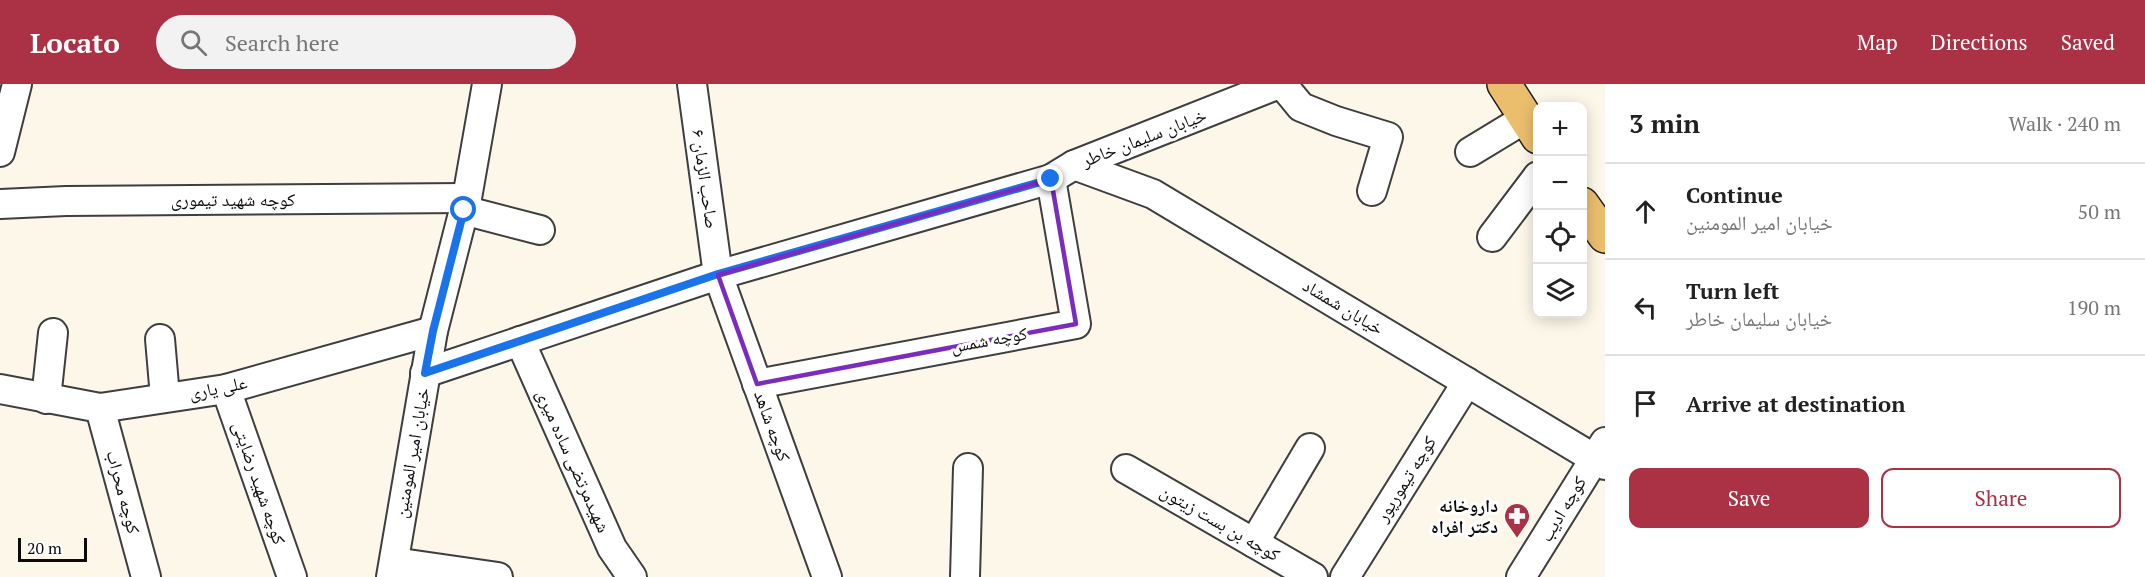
<!DOCTYPE html>
<html lang="en">
<head>
<meta charset="utf-8">
<style>
	body { margin:0; font-family:"PT Serif","Noto Naskh Arabic",serif; background:#f2f2f2; color:#222 }
	.controls { position:absolute; right:18px; top:18px; display:grid; overflow:hidden; border-radius:12px; box-shadow:0 3px 15px #0003 }
	.controls button { width:54px; height:54px; display:grid; place-items:center; padding:0; border:0; border-bottom:2px solid #e0e0e0; background:#fff; color:#222; font:30px sans-serif }
	.scale { position:absolute; left:18px; bottom:15px; width:69px; box-sizing:border-box; padding-left:6px; border:3px solid #0b0b0b; border-top:0; font-size:16px; line-height:21px; white-space:nowrap; color:#0b0b0b; -webkit-text-stroke:4px #fff; paint-order:stroke }
	.stop { position:absolute; width:18px; height:18px; margin:-14px; border:4px solid #1a73e8; border-radius:50%; background:#fff }
	.stop.end { background:#1a73e8; border-color:#fff; box-shadow:0 2px 6px #0008 }
	.list { margin:0; padding:0; list-style:none }
	h2 { display:flex; justify-content:space-between; align-items:center; height:78px; margin:0; padding:0 24px; font-size:26px }
	h2 small { font-size:20px; font-weight:400; color:#767676 }
	.list li { display:grid; grid-template-columns:39px 1fr auto; gap:18px; align-items:center; box-sizing:border-box; height:96px; padding:0 24px; border-top:2px solid #e0e0e0 }
	.list b { display:block; font-size:22px; white-space:nowrap }
	.list p { margin:0; font-size:20px; white-space:nowrap; color:#767676 }
	.list em { font-size:20px; font-style:normal; color:#767676 }
	.actions { display:flex; gap:12px; padding:18px 24px }
	.actions a { flex:1; padding:14px 0; border:2px solid #ab3245; border-radius:12px; text-align:center; font-size:21px; color:#ab3245 }
	.actions .main { background:#ab3245; color:#fff }
	.icon { flex:none; width:33px; height:33px; fill:none; stroke:currentColor; stroke-width:2; stroke-linecap:round; stroke-linejoin:round }
	.map { position:relative; flex:none; width:1605px; height:493px; overflow:hidden }
	header { display:flex; align-items:center; gap:36px; box-sizing:border-box; height:84px; padding:0 30px; background:#ab3245; color:#fff }
	header strong { font-size:28px }
	nav { display:flex; gap:33px; margin-inline-start:auto; font-size:21px }
	.search { width:420px; height:54px; background:#f2f2f2; display:flex; align-items:center; gap:15px; box-sizing:border-box; padding:0 21px; border-radius:33px; color:#767676; font-size:22px }
	main { display:flex }
	aside { flex:1; background:#fff }
	.map>svg:first-child { display:block }
	.lines { fill:none; stroke-linecap:round; stroke-linejoin:round }
	.minor-casing { stroke:#3e3e3e; stroke-width:32 }
	.major-casing { stroke:#1c1c1c; stroke-width:36 }
	.minor { stroke:#fff; stroke-width:28 }
	.major { stroke:#eabe6d; stroke-width:33 }
	.route { stroke:#1a73e8; stroke-width:8 }
	.marked { fill:none; stroke:#7b2cbf; stroke-width:4.5; stroke-linejoin:round }
	.labels { text-anchor:middle; stroke-width:6; stroke-linejoin:round; paint-order:stroke }
	.street-label { font-size:18px; fill:#0b0b0b; stroke:#fff }
	.poi-label { font-size:18px; font-weight:bold; fill:#0b0b0b; stroke:#fff; text-anchor:end }
</style>
</head>
<body>
<header>
<strong>Locato</strong>
<div class="search"><svg class="icon" aria-label="search" viewBox="0 0 24 24"><circle cx="10" cy="10" r="6"/><path d="M15 15l6 6"/></svg>Search here</div>
<nav><a>Map</a><a>Directions</a><a>Saved</a></nav>
</header>
<main>
<div class="map">
<svg width="1605" height="493" viewBox="0 0 1605 493">
	<rect width="100%" height="100%" fill="#fdf7ea"/>
	<g class="lines">
		<!-- minor casing -->
		<g class="minor-casing">
			<g id="minor">
				<polyline points="692,0 718,191 827,493"/>
				<polyline points="1282,0 1301,23 1336,37 1388,53 1372,107"/>
				<polyline points="0,68 17,0"/>
				<polyline points="1470,68 1526,34"/>
				<polyline points="1074,81 1153,110 1605,381"/>
				<polyline points="0,120 66,117 467,114"/>
				<polyline points="463,126 540,146"/>
				<polyline points="1492,153 1538,92"/>
				<polyline points="160,255 165,313"/>
				<polyline points="520,257 612,464 632,493"/>
				<polyline points="425,289 718,191 1051,95 1074,81 1279,0"/>
				<polyline points="757,300 1076,240 1051,95"/>
				<polyline points="0,305 100,324 226,305 433,247"/>
				<polyline points="226,305 292,493"/>
				<polyline points="46,315 53,249"/>
				<polyline points="100,324 146,493"/>
				<polyline points="1126,385 1313,493"/>
				<polyline points="1254,459 1310,364"/>
				<polyline points="394,478 498,493"/>
				<polyline points="391,493 433,247 467,114 487,0"/>
				<polyline points="965,493 968,384"/>
				<polyline points="1345,493 1467,298"/>
				<polyline points="1521,493 1605,358"/>
			</g>
		</g>
		<!-- major casing -->
		<g class="major-casing">
			<g id="major">
				<polyline points="1504,0 1538,53"/>
				<polyline points="1582,120 1605,152"/>
			</g>
		</g>
		<!-- minor -->
		<use href="#minor" class="minor"/>
		<!-- major -->
		<use href="#major" class="major"/>
	</g>
	<g class="lines">
		<!-- route -->
		<polyline class="route" points="464,126 433,247 425,289 718,190 1051,95"/>
	</g>
	<!-- marked area -->
	<path class="marked" d="M1051,95L1076,240L757,300L718,191Z"/>
	<!-- icons -->
	<defs>
		<g id="pharmacy-pin" transform="scale(1.35)"><path d="M0 17L-7.5 6A9.5 9.5 0 1 1 7.5 6Z" fill="#ab3245" stroke="#fff"/><path d="M-2-6h4v4h4v4h-4v4h-4v-4h-4v-4h4Z" fill="#fff"/></g>
	</defs>
	<g fill-rule="evenodd">
		<use href="#pharmacy-pin" x="1517" y="432"/>
	</g>
	<g class="labels">
		<!-- street labels -->
		<g class="street-label">
			<text transform="translate(1144 54) rotate(-21)" y="6">خیابان سلیمان خاطر</text>
			<text transform="translate(705 95) rotate(82)" y="6">صاحب الزمان ۶</text>
			<text x="233" y="122">کوچه شهید تیموری</text>
			<text transform="translate(1343 223) rotate(31)" y="6">خیابان شمشاد</text>
			<text transform="translate(989 256) rotate(-10)" y="6">کوچه شمس</text>
			<text transform="translate(218 304) rotate(-11)" y="6">علی یاری</text>
			<text transform="translate(772 342) rotate(70)" y="6">کوچه شاهد</text>
			<text transform="translate(412 369) rotate(-80)" y="6">خیابان امیر المومنین</text>
			<text transform="translate(573 377) rotate(66)" y="6">شهیدمرتضی ساده میری</text>
			<text transform="translate(1406 395) rotate(-58)" y="6">کوچه تیمورپور</text>
			<text transform="translate(259 399) rotate(71)" y="6">کوچه شهید رضایتی</text>
			<text transform="translate(123 408) rotate(75)" y="6">کوچه محراب</text>
			<text transform="translate(1563 425) rotate(-59)" y="6">کوچه ادیب</text>
			<text transform="translate(1220 439) rotate(30)" y="6">کوچه بن بست زیتون</text>
		</g>
		<!-- poi labels -->
		<g class="poi-label">
			<text x="1498" y="428">داروخانه<tspan x="1498" dy="21">دکتر افراه</tspan></text>
		</g>
	</g>
</svg>
<div class="controls">
<button>+</button>
<button>−</button>
<button><svg class="icon" aria-label="locate" viewBox="0 0 24 24"><circle cx="12" cy="12" r="6"/><path d="M12 2v4M12 18v4M2 12h4M18 12h4"/></svg></button>
<button><svg class="icon" aria-label="layers" viewBox="0 0 24 24"><path d="M12 4l9 5-9 5-9-5zM3 14l9 5 9-5"/></svg></button>
</div>
<div class="scale">20 m</div>
<div class="stop" style="left:464px;top:126px"></div>
<div class="stop end" style="left:1051px;top:95px"></div>
</div>
<aside>
<h2>3 min<small>Walk · 240 m</small></h2>
<ul class="list">
<li><svg class="icon" aria-label="ahead" viewBox="0 0 24 24"><path d="M12 20V5M6 11l6-6 6 6"/></svg><div><b>Continue</b><p>خیابان امیر المومنین</p></div><em>50 m</em></li>
<li><svg class="icon" aria-label="left" viewBox="0 0 24 24"><path d="M17 20v-9H6M10 6l-5 5 5 5"/></svg><div><b>Turn left</b><p>خیابان سلیمان خاطر</p></div><em>190 m</em></li>
<li><svg class="icon" aria-label="arrive" viewBox="0 0 24 24"><path d="M6 21V4h12l-3 4 3 4H6"/></svg><div><b>Arrive at destination</b></div></li>
</ul>
<div class="actions"><a class="main">Save</a><a>Share</a></div>
</aside>
</main>
</body>
</html>
